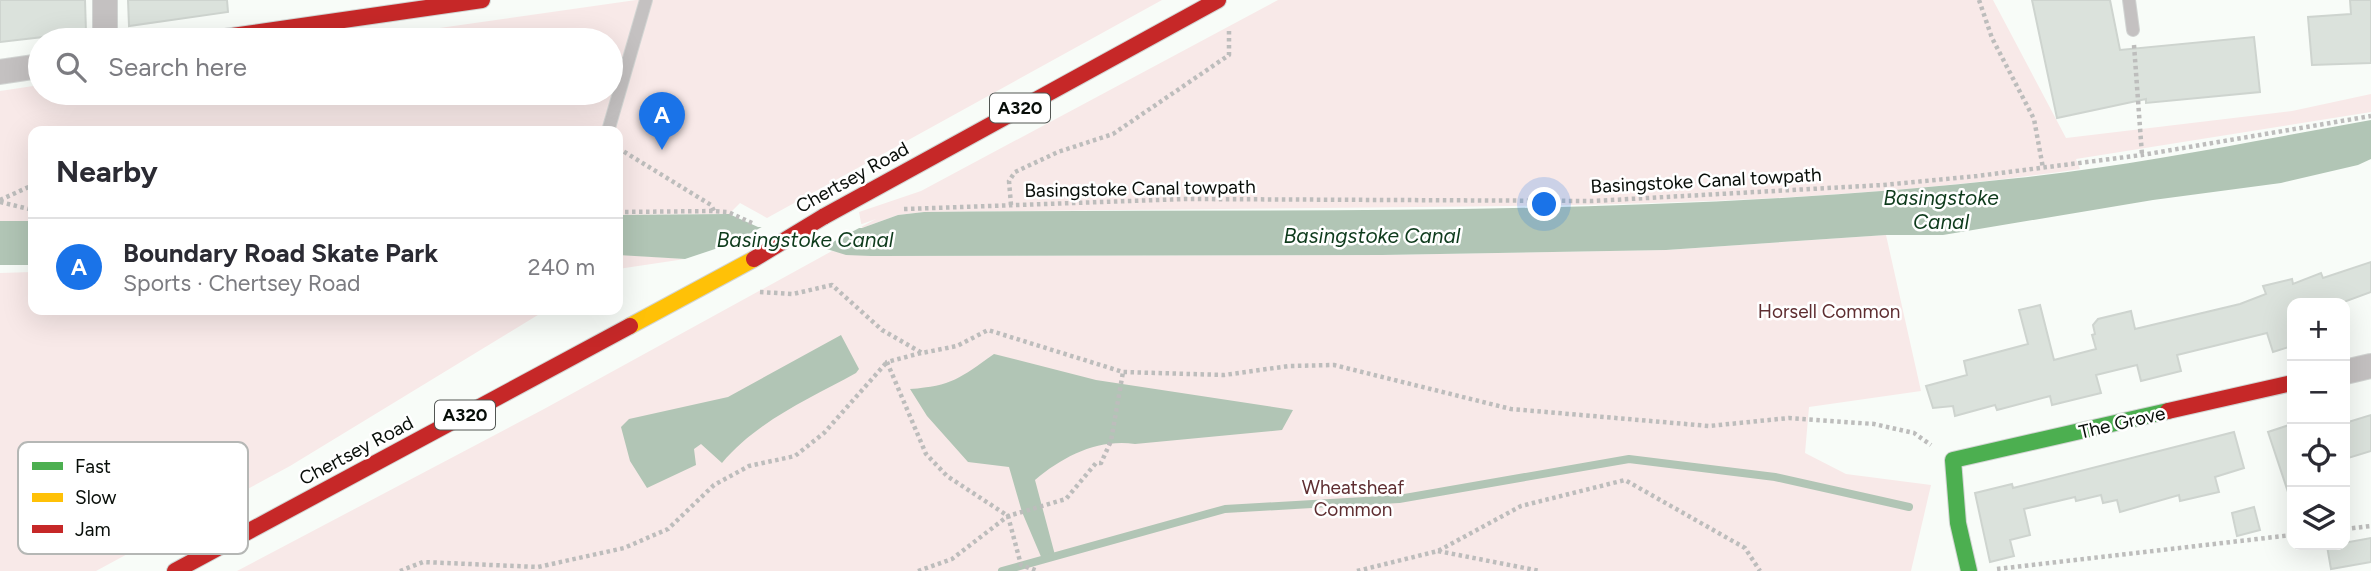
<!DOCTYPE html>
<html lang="en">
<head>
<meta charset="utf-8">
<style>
	body { margin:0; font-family:Figtree,sans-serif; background:#f7f7f7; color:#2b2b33 }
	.controls { position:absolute; right:21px; bottom:21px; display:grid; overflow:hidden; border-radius:14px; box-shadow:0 7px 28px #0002 }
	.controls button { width:63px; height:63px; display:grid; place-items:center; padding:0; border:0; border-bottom:2px solid #e1e1e2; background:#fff; color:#2b2b33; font:35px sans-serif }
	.you { position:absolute; left:1545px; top:205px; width:24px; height:24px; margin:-18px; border:5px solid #fff; border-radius:50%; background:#1a73e8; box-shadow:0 0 0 10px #1a73e833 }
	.badge { display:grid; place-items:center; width:46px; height:46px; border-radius:50%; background:#1a73e8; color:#fff; font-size:23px; font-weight:700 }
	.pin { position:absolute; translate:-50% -58px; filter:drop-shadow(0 2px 4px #0008) }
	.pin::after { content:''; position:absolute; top:37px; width:24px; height:21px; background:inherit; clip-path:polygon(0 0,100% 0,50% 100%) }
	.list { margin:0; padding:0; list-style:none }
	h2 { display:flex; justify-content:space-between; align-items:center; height:91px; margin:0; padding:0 28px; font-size:30px }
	h2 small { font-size:23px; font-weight:400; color:#7c7c81 }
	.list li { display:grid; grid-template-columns:46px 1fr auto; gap:21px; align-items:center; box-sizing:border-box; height:98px; padding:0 28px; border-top:2px solid #e1e1e2 }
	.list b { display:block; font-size:26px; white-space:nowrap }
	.list p { margin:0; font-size:23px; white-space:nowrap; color:#7c7c81 }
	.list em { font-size:23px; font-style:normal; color:#7c7c81 }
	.icon { flex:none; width:38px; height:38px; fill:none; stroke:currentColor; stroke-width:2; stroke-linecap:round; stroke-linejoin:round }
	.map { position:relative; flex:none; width:2371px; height:571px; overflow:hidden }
	.search { position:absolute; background:#fff; box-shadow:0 7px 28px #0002; left:28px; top:28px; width:595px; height:77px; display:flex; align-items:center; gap:18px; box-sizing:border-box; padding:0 24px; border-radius:38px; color:#7c7c81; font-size:26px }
	.panel { position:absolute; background:#fff; box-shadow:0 7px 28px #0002; left:28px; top:126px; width:595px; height:189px; border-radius:14px }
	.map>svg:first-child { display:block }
	.green { fill:#f8e9e8 }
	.water { fill:#b1c5b5 }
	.pier { fill:#f8fcf8 }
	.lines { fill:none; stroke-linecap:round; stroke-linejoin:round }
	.stream { stroke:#b1c5b5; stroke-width:8 }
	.building { fill:#dbe2dc; stroke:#ced4cf; stroke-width:2 }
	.lane-casing { stroke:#d2d5d3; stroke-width:14 }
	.street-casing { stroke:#d2d5d3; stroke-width:26 }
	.fast-casing { stroke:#d2d5d3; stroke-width:18 }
	.slow-casing { stroke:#d2d5d3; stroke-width:18 }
	.jam-casing { stroke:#d2d5d3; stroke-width:18 }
	.path { stroke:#bdbdbc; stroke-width:4.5; stroke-dasharray:3.5 3.5; stroke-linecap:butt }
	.lane { stroke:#c4c1c1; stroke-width:12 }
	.street { stroke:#c4c1c1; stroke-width:24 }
	.fast { stroke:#4caf50; stroke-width:16 }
	.slow { stroke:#ffc107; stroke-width:16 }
	.jam { stroke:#c62828; stroke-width:16 }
	.jam-bridge-casing { stroke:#d2d5d3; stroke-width:18; stroke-linecap:butt }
	.jam-bridge { stroke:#c62828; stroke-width:16 }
	.labels { text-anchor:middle; stroke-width:5; stroke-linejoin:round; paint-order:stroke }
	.shield { fill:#fff; stroke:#525653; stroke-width:2 }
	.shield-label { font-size:18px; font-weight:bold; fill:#080e09 }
	.street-label { font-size:19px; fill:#080e09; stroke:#fff }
	.park-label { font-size:19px; fill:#5e2d30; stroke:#fff }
	.water-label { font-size:21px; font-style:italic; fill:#0e3b1c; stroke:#fff }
	.key { fill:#fff; stroke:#b5b7b5; stroke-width:2 }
	.key-label { font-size:19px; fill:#080e09 }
</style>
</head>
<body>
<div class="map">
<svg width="2371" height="571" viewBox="0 0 2371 571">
	<rect width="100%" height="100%" fill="#f8fcf8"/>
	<!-- green -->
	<g class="green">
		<polygon points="636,0 1162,0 767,218 740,203 729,214 618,215 618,131 33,131 33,221 0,221 0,91 40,85 40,93 611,93 611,40 355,40"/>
		<path d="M1278,0H1993L2066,138L2292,111L2371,94V112L2076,159L2080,169C1861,201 1639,205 1418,207C1253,209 1088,210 924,212L898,215L862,228L859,212L921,191Z"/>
		<polygon points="1886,235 1921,391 1809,407 1805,453 1846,474 1931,485 1911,571 237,571 544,409 832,251 871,256 1382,255 1666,250"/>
		<polygon points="618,255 627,255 685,259 618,269"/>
		<polygon points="33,272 33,310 546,310 290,466 96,571 0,571 0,273"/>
	</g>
	<!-- water -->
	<g class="water">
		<path d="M2371,120V159L2358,165L2281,183L2153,200L1943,235H1886L1666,250L1382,255L871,256L846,255L817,246H724L685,259L618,255V215L729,214L758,227L862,228L898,215L924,212C1288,208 1655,219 2018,178C2136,165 2254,141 2371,120Z"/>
		<rect x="0" y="221" width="33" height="44"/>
		<path d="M841,335L859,369L856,373C809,399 757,421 722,463L701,444L694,449L696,465L647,488L630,461L621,427L629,419L728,397Z"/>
		<path d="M994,354L1096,380L1293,410L1282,430L1135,444C1097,439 1064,456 1035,480L1055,555L1042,559L1022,512L1009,467L968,462L927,416L910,389C952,386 960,378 994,354Z"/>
	</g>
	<!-- pier -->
	<polygon class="pier" points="876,219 818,250 725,249 714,253 767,224 862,224"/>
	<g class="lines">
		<!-- stream -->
		<polyline class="stream" points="1002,571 1225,509 1399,499 1629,459 1775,477 1909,507"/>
	</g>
	<!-- building -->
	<g class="building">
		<polygon points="0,0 85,0 86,32 0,42"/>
		<polygon points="128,0 227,0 228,12 129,26"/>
		<polygon points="2032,0 2110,0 2120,50 2254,37 2260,92 2146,103 2146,99 2057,118"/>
		<polygon points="2350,0 2371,0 2371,63 2312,65 2308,17 2351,14"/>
		<polygon points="2371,262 2371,292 2341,303 2292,303 2292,346 2273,352 2267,333 2177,355 2181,371 2141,381 2137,365 2096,375 2101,393 2052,405 2050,396 1997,410 1995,405 1955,416 1953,406 1933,408 1926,386 1967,375 1964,361 2028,344 2019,310 2040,305 2054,360 2096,349 2092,335 2095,334 2093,325 2098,319 2131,311 2135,329 2240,304 2266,294 2263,286 2292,279 2293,284 2321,273 2323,278"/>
		<polygon points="2371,415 2371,451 2345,459 2345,423"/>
		<polygon points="2292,424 2292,494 2289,495 2268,432"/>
		<polygon points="2234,432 2244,468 2215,477 2219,492 2180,501 2179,495 2120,512 2117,500 2103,503 2101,495 2076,501 2075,497 2024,509 2030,535 2010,540 2014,556 1990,562 1975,493 2012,484 2013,488"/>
		<polygon points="2254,507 2260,530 2237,536 2232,513"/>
		<polygon points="2371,538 2371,562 2331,569 2327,546"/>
	</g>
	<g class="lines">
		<!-- lane casing -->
		<g class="lane-casing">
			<g id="lane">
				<polyline points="2129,0 2133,30"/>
				<polyline points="608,131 646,0"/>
			</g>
		</g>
		<!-- street casing -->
		<g class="street-casing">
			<g id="street">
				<polyline points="105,0 105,40"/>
				<polyline points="0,72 40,66"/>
				<polyline points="2345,372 2371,366"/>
			</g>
		</g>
		<!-- fast casing -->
		<g class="fast-casing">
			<polyline id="fast" points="1969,571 1958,523 1953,460 2168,411"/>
		</g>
		<!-- slow casing -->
		<g class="slow-casing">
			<polyline id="slow" points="630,326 754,259"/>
		</g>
		<!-- jam casing -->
		<g class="jam-casing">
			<g id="jam">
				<polyline points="204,40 482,0"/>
				<polyline points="823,217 1218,0"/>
				<polyline points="2168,411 2292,383"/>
				<polyline points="175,571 630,326"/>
			</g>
		</g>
		<!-- path -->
		<g class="path">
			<polyline points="1979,0 1992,38 2034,119 2043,168"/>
			<polyline points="147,40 177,34"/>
			<polyline points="2134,45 2142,155"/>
			<polyline points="618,148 711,205 714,211"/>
			<polyline points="0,200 33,185"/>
			<polyline points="0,202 33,210"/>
			<polyline points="1011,205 1009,181 1015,172 1058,152 1113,134 1229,55 1229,28"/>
			<polyline points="904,209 1187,199 1593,201 1883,185 1977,176 2142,155 2371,116"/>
			<polyline points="618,212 714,211 728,212 754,224"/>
			<polyline points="760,292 793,294 832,285 882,330 922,353 957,346 988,330 1123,372 1224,375 1289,366 1334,365 1511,409 1709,426 1789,418 1874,424 1914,433 1931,445"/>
			<polyline points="921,353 887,362 926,454 947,476 1008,516 1021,565 1038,571"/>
			<polyline points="2345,529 2371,526"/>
			<polyline points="1438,551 1540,571"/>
			<polyline points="1997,569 2292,535"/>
			<polyline points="400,571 423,562 538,567 624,548 668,529 714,485 749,466 795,456 824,433 887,362"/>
			<polyline points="918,571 952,559 1008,516 1066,499 1096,463 1101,463 1111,441 1123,372"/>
			<polyline points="1357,571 1438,551 1521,506 1625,480 1745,548 1760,571"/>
		</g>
		<!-- lane -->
		<use href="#lane" class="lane"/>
		<!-- street -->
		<use href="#street" class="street"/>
		<!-- fast -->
		<use href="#fast" class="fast"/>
		<!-- slow -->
		<use href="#slow" class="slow"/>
		<!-- jam -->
		<use href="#jam" class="jam"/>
		<!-- jam-bridge casing -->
		<g class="jam-bridge-casing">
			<polyline id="jam-bridge" points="754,259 823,217"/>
		</g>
		<!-- jam-bridge -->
		<use href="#jam-bridge" class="jam-bridge"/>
	</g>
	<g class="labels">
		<!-- shield labels -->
		<g class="shield">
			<rect x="990" y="93.5" width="60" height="29" rx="5"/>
			<rect x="435" y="400.5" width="60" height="29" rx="5"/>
		</g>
		<g class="shield-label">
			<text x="1020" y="114">A320</text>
			<text x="465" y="421">A320</text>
		</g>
		<!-- street labels -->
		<g class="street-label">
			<text transform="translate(852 177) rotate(-29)" y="7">Chertsey Road</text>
			<text transform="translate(1706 180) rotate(-3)" y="7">Basingstoke Canal towpath</text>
			<text transform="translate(1140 188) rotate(-1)" y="7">Basingstoke Canal towpath</text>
			<text transform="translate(2122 422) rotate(-13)" y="7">The Grove</text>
			<text transform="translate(356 450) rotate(-28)" y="7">Chertsey Road</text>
		</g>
		<!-- park labels -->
		<g class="park-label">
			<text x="1829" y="318">Horsell Common</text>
			<text x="1353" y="494">Wheatsheaf<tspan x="1353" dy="22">Common</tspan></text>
		</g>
		<!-- water labels -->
		<g class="water-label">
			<text x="1941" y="205">Basingstoke<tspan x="1941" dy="24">Canal</tspan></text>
			<text x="1372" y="243">Basingstoke Canal</text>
			<text x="805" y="247">Basingstoke Canal</text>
		</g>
	</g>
	<!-- legend -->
	<rect x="18" y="442" width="230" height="112" rx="10" class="key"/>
	<rect x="32" y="462" width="31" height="8" fill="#4caf50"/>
	<rect x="32" y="493" width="31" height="9" fill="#ffc107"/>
	<rect x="32" y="525" width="31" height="8" fill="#c62828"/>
	<g class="key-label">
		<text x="75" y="473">Fast</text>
		<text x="75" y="504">Slow</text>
		<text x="75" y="536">Jam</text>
	</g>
</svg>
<div class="controls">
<button>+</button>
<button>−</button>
<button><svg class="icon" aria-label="locate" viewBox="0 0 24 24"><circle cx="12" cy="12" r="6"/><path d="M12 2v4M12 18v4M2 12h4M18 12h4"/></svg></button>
<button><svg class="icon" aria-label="layers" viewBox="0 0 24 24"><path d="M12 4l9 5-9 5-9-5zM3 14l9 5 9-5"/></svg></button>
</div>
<div class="you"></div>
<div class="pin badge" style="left:662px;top:150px">A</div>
<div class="search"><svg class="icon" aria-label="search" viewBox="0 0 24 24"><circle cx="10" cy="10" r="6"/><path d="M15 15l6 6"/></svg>Search here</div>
<section class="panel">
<h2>Nearby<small></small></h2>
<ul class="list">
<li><span class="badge">A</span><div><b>Boundary Road Skate Park</b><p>Sports · Chertsey Road</p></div><em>240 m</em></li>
</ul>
</section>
</div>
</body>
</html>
